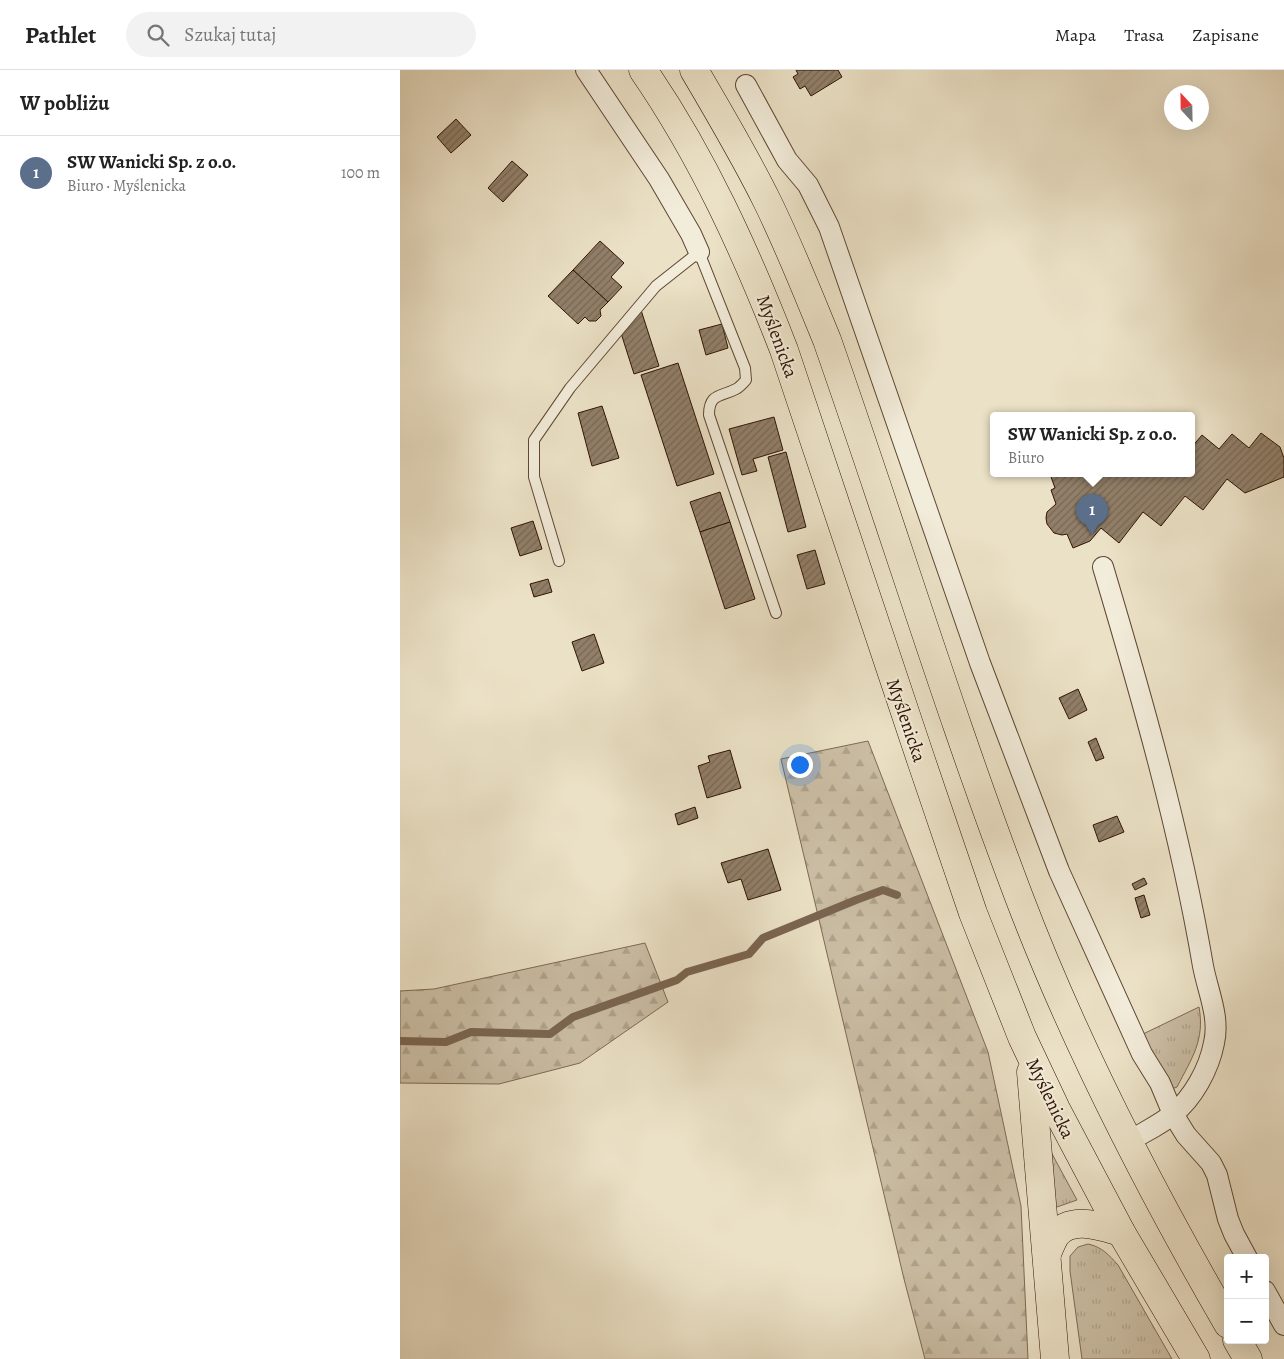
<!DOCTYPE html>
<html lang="pl">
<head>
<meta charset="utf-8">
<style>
	body { margin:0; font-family:Alegreya,serif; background:#f2f2f2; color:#222 }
	.controls { position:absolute; right:15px; bottom:15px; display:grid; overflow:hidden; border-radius:5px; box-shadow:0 5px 20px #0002 }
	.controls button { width:45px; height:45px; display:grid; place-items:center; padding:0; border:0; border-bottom:1px solid #e0e0e0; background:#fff; color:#222; font:25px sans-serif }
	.compass { position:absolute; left:764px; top:15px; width:45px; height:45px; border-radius:50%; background:#fff; box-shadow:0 5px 20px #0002; rotate:338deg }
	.you { position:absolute; left:399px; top:694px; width:18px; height:18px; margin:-12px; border:4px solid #fff; border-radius:50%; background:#1a73e8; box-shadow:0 0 0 8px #1a73e833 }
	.badge { display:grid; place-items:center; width:32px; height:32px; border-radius:50%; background:#ea580c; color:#fff; font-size:16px; font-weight:700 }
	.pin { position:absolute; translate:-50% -41px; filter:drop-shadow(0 1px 2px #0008) }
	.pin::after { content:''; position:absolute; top:26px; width:18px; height:15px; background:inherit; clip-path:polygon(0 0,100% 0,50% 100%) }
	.popup { position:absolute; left:590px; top:342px; width:205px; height:65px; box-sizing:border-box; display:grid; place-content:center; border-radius:5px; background:#fff; filter:drop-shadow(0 1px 4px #0005); font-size:16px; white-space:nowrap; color:#767676 }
	.popup b { font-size:19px; color:#222 }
	.popup::after { content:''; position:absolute; left:50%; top:100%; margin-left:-10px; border:10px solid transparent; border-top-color:#fff }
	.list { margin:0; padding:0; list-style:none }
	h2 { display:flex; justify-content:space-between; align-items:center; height:65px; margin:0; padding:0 20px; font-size:21px }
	h2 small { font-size:16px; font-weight:400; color:#767676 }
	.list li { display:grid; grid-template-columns:32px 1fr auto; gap:15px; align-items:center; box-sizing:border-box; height:75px; padding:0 20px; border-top:1px solid #e0e0e0 }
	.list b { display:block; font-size:19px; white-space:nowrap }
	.list p { margin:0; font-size:16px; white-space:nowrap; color:#767676 }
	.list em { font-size:16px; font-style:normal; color:#767676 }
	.icon { flex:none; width:28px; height:28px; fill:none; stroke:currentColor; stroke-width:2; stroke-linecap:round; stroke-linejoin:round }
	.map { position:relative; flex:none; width:884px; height:1289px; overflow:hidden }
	header { display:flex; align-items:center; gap:30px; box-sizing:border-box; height:70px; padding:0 25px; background:#fff; border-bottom:1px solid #e0e0e0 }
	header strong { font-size:24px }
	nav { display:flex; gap:28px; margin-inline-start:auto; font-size:18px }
	.search { width:350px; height:45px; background:#f2f2f2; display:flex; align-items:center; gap:12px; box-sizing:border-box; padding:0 18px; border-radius:28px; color:#767676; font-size:19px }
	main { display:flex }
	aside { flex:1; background:#fff }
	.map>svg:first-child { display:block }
	.grass { fill:url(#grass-tufts); stroke:#7e6954 }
	.forest { fill:url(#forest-firs); stroke:#7e6954 }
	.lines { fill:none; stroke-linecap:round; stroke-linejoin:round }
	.stream { stroke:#7a6551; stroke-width:8 }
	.building { fill:url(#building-hatch); stroke:#301404 }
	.service-casing { stroke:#5f4734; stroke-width:12 }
	.minor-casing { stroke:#5f4734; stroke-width:22 }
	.trunk-casing { stroke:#301404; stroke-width:29 }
	.service { stroke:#f2ecda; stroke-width:10 }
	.minor { stroke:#f2ecda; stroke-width:20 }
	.trunk { stroke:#ebe1c6; stroke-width:28 }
	.labels { text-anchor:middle; stroke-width:4; stroke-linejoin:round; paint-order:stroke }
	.street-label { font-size:19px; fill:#301404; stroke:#f2ecda }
</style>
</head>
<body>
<header>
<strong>Pathlet</strong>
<div class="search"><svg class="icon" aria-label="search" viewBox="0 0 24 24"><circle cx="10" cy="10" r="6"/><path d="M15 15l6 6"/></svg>Szukaj tutaj</div>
<nav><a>Mapa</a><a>Trasa</a><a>Zapisane</a></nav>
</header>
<main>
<aside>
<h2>W pobliżu<small></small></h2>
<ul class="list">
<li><span class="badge" style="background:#5c6f8a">1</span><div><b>SW Wanicki Sp. z o.o.</b><p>Biuro · Myślenicka</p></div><em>100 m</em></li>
</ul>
</aside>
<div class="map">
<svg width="884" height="1289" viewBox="0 0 884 1289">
	<defs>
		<pattern id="grass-tufts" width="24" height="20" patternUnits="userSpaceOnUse" patternTransform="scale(1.25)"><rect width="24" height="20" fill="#cbbea5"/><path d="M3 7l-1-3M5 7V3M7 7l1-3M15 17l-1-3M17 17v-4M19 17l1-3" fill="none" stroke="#afa28c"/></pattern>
		<pattern id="forest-firs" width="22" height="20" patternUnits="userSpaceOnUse" patternTransform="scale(1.25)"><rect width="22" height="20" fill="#cbbea5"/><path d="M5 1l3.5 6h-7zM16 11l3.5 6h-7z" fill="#afa28c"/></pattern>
		<pattern id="building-hatch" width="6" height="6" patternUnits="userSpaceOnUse" patternTransform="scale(1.25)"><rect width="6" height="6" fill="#917f69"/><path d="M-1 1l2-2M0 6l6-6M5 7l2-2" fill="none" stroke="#776754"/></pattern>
	</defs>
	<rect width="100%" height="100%" fill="#ebe1c6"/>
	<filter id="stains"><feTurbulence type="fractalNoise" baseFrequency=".004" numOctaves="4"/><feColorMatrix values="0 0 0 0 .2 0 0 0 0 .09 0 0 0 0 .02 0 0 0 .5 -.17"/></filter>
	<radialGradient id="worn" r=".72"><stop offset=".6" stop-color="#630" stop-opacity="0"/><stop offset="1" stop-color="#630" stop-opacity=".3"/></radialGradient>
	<!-- grass -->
	<g class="grass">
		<path d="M799,937C805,970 792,988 777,1017L772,1019L755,992L743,964Z"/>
		<polygon points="651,1082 677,1130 654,1138"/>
		<path d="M688,1174C702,1177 709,1185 718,1195L772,1289H682L670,1201V1186L678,1177Z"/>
	</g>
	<!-- forest -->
	<g class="forest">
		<polygon points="468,671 588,982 621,1136 628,1289 525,1289 504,1209 381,689"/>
		<polygon points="245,873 268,932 180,993 99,1014 0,1013 0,921 34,919"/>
	</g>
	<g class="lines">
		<!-- stream -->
		<polyline class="stream" points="0,971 46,972 71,962 150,964 173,947 277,910 287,902 349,884 363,868 456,830 483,820 497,825"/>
	</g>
	<!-- building -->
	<g class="building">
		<polygon points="396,0 438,0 442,7 411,26 405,16 400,19 393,7 398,4"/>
		<polygon points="56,49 71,65 51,83 37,67"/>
		<polygon points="112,91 128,105 103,132 88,118"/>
		<polygon points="200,171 224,193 211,207 222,217 208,232 173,200"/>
		<polygon points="173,200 208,232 200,240 201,246 196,251 189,251 185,247 178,254 148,226"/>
		<polygon points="241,240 259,296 234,304 220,260"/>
		<polygon points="322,254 328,278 306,285 299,260"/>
		<polygon points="278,293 314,404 277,416 241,305"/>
		<polygon points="202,336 219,388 192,396 178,343"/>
		<polygon points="374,347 383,380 353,389 357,401 342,405 329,359"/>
		<polygon points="861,363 880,377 884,388 884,407 845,423 827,409 803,440 785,426 761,456 743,442 719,473 701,458 690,471 673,478 667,464 662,465 654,463 647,454 646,448 647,442 656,434 651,420 655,418 650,404 791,404 791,378 802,365 819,379 832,364 849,378"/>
		<polygon points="386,382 406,457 388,462 368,387"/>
		<polygon points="320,422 330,452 300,462 290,432"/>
		<polygon points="133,451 142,479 120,486 111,458"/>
		<polygon points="330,452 355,529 325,539 300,462"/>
		<polygon points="415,480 425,514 407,519 397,485"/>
		<polygon points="148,509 152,522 134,527 130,514"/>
		<polygon points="194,564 204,593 182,601 172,572"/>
		<polygon points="678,619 687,640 669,649 659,628"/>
		<polygon points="696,668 704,688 696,691 688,672"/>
		<polygon points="330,680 341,718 307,728 298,696 310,692 308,686"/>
		<polygon points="295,737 298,748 278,755 275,744"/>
		<polygon points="717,746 724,762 699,772 693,755"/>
		<polygon points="368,779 381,820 348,830 341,809 328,813 321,793"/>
		<polygon points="744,808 747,814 735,820 732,814"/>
		<polygon points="744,825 750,845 741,848 735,828"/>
	</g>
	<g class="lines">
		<!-- service casing -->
		<g class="service-casing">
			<path id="service" d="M159,491L134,407V370L170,318L256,216L299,182L345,298L346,310C343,313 340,317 336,319C321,327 309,323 309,345L376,543"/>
		</g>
		<!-- minor casing -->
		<g class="minor-casing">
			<g id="minor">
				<polyline points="186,0 259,109 291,164 299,182"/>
				<polyline points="346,15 387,90 408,115 429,157 580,593 659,801 742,984 760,1013 773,1044 786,1065 811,1093 817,1105 828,1149 834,1164 847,1188"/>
				<path d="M703,497C742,628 780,761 803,896C808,922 820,947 814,973C809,999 793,1028 773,1044C760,1055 742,1063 728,1072"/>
				<polyline points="865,1221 884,1255"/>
			</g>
		</g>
		<!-- trunk casing -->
		<g class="trunk-casing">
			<g id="trunk">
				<path d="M243,0C303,87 346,182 384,280L521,690L573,843L622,967L656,1039L721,1162L796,1289"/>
				<path d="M294,0C320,44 346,88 368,133C390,178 408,224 427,270C492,455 549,643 619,827C675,975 748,1116 828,1254"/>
				<polyline points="631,1002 655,1289"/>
				<path d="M647,1184C649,1178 652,1172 655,1166C670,1145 700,1156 721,1162"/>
				<polyline points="837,1270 848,1289"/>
			</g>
		</g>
		<!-- service -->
		<use href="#service" class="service"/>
		<!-- minor -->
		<use href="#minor" class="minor"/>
		<!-- trunk -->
		<use href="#trunk" class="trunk"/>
	</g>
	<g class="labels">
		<!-- street labels -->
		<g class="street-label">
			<text transform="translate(378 266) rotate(70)" y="7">Myślenicka</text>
			<text transform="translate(507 650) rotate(71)" y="7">Myślenicka</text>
			<text transform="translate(651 1028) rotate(64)" y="7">Myślenicka</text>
		</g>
	</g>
	<rect width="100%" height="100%" filter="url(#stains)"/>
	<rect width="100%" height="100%" fill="url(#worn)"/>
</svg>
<div class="controls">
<button>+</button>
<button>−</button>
</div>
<svg class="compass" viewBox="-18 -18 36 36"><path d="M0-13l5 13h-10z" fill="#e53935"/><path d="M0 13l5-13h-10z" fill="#767676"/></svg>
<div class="you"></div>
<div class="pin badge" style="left:692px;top:465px;background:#5c6f8a">1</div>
<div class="popup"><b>SW Wanicki Sp. z o.o.</b>Biuro</div>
</div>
</main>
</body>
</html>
